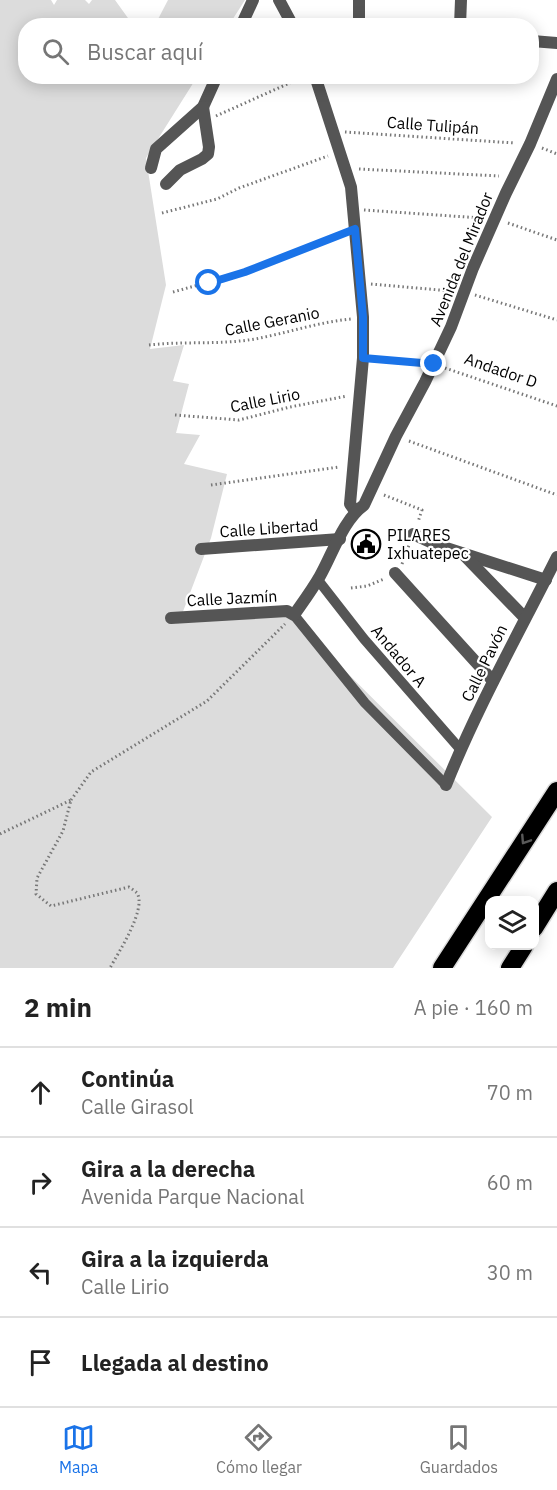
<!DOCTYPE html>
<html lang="es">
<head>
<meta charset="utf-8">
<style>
	body { margin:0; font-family:"IBM Plex Sans",sans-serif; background:#f2f2f2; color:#222 }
	.controls { position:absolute; right:18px; bottom:18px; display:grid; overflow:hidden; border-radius:12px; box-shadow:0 3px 15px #0003 }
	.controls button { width:54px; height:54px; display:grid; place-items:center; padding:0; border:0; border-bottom:2px solid #e0e0e0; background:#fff; color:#222; font:30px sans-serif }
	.stop { position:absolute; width:18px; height:18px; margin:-14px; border:4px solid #1a73e8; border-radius:50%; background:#fff }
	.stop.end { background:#1a73e8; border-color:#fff; box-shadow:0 2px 6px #0008 }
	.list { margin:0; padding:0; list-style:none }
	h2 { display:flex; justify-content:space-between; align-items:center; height:78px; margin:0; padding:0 24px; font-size:26px }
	h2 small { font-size:20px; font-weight:400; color:#767676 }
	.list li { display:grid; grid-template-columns:39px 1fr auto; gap:18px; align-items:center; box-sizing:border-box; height:90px; padding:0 24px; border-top:2px solid #e0e0e0 }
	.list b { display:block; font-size:22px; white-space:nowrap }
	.list p { margin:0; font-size:20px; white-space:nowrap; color:#767676 }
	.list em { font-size:20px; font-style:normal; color:#767676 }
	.icon { flex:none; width:33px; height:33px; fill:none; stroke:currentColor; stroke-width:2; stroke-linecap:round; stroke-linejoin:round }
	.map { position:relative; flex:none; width:557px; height:968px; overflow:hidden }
	.search { position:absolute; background:#fff; box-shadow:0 3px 15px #0003; left:18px; right:18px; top:18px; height:66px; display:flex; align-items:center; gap:15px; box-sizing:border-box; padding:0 21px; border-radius:24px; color:#767676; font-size:22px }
	.sheet { height:438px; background:#fff }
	nav { display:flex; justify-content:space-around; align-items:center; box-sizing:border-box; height:84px; border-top:2px solid #e0e0e0; background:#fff; font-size:16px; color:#767676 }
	nav a { display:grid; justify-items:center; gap:3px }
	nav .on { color:#1a73e8 }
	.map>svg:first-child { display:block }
	.green { fill:#dcdcdc }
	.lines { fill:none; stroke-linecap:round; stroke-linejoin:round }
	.motorway-casing { stroke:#dbdbdb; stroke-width:21 }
	.path { stroke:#777; stroke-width:3; stroke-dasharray:1.5 3; stroke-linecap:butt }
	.pedestrian { stroke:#555; stroke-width:10 }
	.minor { stroke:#555; stroke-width:12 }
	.motorway { stroke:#000; stroke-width:18 }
	.oneway { stroke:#595959 }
	.route { stroke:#1a73e8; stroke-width:8 }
	.labels { text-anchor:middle; stroke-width:4.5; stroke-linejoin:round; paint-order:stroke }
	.street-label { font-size:16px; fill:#000; stroke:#fff }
	.poi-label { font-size:16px; fill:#000; stroke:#fff; text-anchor:start }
</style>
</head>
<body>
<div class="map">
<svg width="557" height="968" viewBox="0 0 557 968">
	<rect width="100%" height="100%" fill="#fff"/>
	<!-- green -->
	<g class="green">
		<polygon points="0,0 51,0 54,5 57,0 85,0 89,4 92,0 115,0 133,25 26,26 26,76 197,77 146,158 166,285 150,349 184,345 173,381 189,384 176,433 200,435 184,464 227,474 211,538 179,622 289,615 492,817 393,968 0,968"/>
		<polygon points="168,0 245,0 229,25 155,25"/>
	</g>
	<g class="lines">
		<!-- motorway casing -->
		<g class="motorway-casing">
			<g id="motorway">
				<polyline points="534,928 557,891"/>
				<polyline points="442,968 557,791"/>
				<polyline points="510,968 524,946"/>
			</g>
		</g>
		<!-- path -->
		<g class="path">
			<polyline points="216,116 303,77"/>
			<polyline points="345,132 515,143"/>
			<polyline points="542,148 557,154"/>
			<polyline points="359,169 499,176"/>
			<polyline points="364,210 481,218"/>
			<polyline points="162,213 217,199 239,188 328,156"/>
			<polyline points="508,223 557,240"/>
			<polyline points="371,284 451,291"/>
			<polyline points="173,292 245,272 344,233"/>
			<polyline points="475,295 557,320"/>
			<path d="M149,345C184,341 220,345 255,339C287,333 319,322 351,319"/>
			<polyline points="376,359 421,363"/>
			<polyline points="445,368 557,406"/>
			<polyline points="175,415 239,420 290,407 347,396"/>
			<polyline points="409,441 557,495"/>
			<polyline points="211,485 339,467"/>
			<polyline points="384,495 422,510 418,522"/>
			<polyline points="402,564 409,545"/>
			<polyline points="351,588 367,586 384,579"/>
			<polyline points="71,800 91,772 207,701 285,624"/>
			<path d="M0,834L71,800L63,831L37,878L36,894L51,906L129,887C132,889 135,891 137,893C147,909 118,953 110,968"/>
		</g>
		<!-- pedestrian -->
		<g class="pedestrian">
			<polyline points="318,580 364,639 460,749"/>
			<polyline points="294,615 365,703 446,785"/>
		</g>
		<!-- minor -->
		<g class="minor">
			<polyline points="279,0 293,26"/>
			<polyline points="241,26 253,0"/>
			<polyline points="359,26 359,0"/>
			<polyline points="460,26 461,0"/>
			<polyline points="532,41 557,43"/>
			<polyline points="315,76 351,187 363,317 363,358 350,504 355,511"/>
			<polyline points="151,168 156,149 203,107 217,76"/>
			<polyline points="166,184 180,170 202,159 208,154 209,147 203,107"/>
			<polyline points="413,534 437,545 546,580"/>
			<polyline points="201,549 340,539"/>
			<polyline points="464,555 525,618"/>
			<polyline points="395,573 493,681"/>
			<path d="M171,618L287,611L294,615C303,602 312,590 320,576C333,553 343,520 364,505L396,436L425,382L451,327L473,268L506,193L530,144L557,79"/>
			<path d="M446,785C477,707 519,633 557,557"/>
		</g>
		<!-- motorway -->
		<use href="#motorway" class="motorway"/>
	</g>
	<!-- one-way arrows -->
	<defs><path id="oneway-chevron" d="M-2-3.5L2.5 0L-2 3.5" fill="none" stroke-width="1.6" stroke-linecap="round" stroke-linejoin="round" transform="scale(1.5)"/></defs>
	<use class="oneway" href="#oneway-chevron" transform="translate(525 840) rotate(123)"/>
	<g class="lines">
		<!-- route -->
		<polyline class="route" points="209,283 245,272 355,229 363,317 363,358 434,364"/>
	</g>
	<!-- icons -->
	<defs>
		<g id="civic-ring" transform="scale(1.5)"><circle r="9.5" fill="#fff" stroke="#000" stroke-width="1.5"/><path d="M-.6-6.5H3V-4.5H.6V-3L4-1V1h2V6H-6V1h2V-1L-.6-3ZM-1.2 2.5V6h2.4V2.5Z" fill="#000"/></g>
	</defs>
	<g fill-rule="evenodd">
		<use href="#civic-ring" x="366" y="544"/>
	</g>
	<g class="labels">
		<!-- street labels -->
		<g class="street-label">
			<text transform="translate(433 125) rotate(4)" y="6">Calle Tulipán</text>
			<text transform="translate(461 259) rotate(-68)" y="6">Avenida del Mirador</text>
			<text transform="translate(272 321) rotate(-11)" y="6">Calle Geranio</text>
			<text transform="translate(501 370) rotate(19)" y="6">Andador D</text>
			<text transform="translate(265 400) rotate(-11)" y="6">Calle Lirio</text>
			<text transform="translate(269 528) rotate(-4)" y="6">Calle Libertad</text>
			<text transform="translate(232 598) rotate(-3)" y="6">Calle Jazmín</text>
			<text transform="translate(399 656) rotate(50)" y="6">Andador A</text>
			<text transform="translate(484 663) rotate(-64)" y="6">Calle Pavón</text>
		</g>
		<!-- poi labels -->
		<g class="poi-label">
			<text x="387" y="541">PILARES<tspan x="387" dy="18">Ixhuatepec</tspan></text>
		</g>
	</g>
</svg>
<div class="controls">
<button><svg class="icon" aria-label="layers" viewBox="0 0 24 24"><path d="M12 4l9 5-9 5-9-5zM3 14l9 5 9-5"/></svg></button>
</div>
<div class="stop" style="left:209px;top:283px"></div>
<div class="stop end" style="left:434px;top:364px"></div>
<div class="search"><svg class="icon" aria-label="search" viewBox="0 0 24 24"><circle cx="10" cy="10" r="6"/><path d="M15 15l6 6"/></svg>Buscar aquí</div>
</div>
<section class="sheet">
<h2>2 min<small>A pie · 160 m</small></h2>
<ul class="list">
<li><svg class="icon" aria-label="ahead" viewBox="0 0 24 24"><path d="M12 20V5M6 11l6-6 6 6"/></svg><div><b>Continúa</b><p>Calle Girasol</p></div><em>70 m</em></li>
<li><svg class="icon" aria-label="right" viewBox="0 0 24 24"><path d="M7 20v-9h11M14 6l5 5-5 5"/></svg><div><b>Gira a la derecha</b><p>Avenida Parque Nacional</p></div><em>60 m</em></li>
<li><svg class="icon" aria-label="left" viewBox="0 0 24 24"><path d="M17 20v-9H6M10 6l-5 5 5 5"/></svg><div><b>Gira a la izquierda</b><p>Calle Lirio</p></div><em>30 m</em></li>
<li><svg class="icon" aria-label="arrive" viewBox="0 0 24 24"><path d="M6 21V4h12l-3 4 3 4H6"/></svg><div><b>Llegada al destino</b></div></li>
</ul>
</section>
<nav>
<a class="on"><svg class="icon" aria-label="map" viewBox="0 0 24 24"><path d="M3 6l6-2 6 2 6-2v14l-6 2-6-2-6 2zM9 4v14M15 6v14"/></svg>Mapa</a>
<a><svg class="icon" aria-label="directions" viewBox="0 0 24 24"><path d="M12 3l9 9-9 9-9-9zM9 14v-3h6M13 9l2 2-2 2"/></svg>Cómo llegar</a>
<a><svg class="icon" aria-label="saved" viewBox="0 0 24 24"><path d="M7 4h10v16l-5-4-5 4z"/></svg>Guardados</a>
</nav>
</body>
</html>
